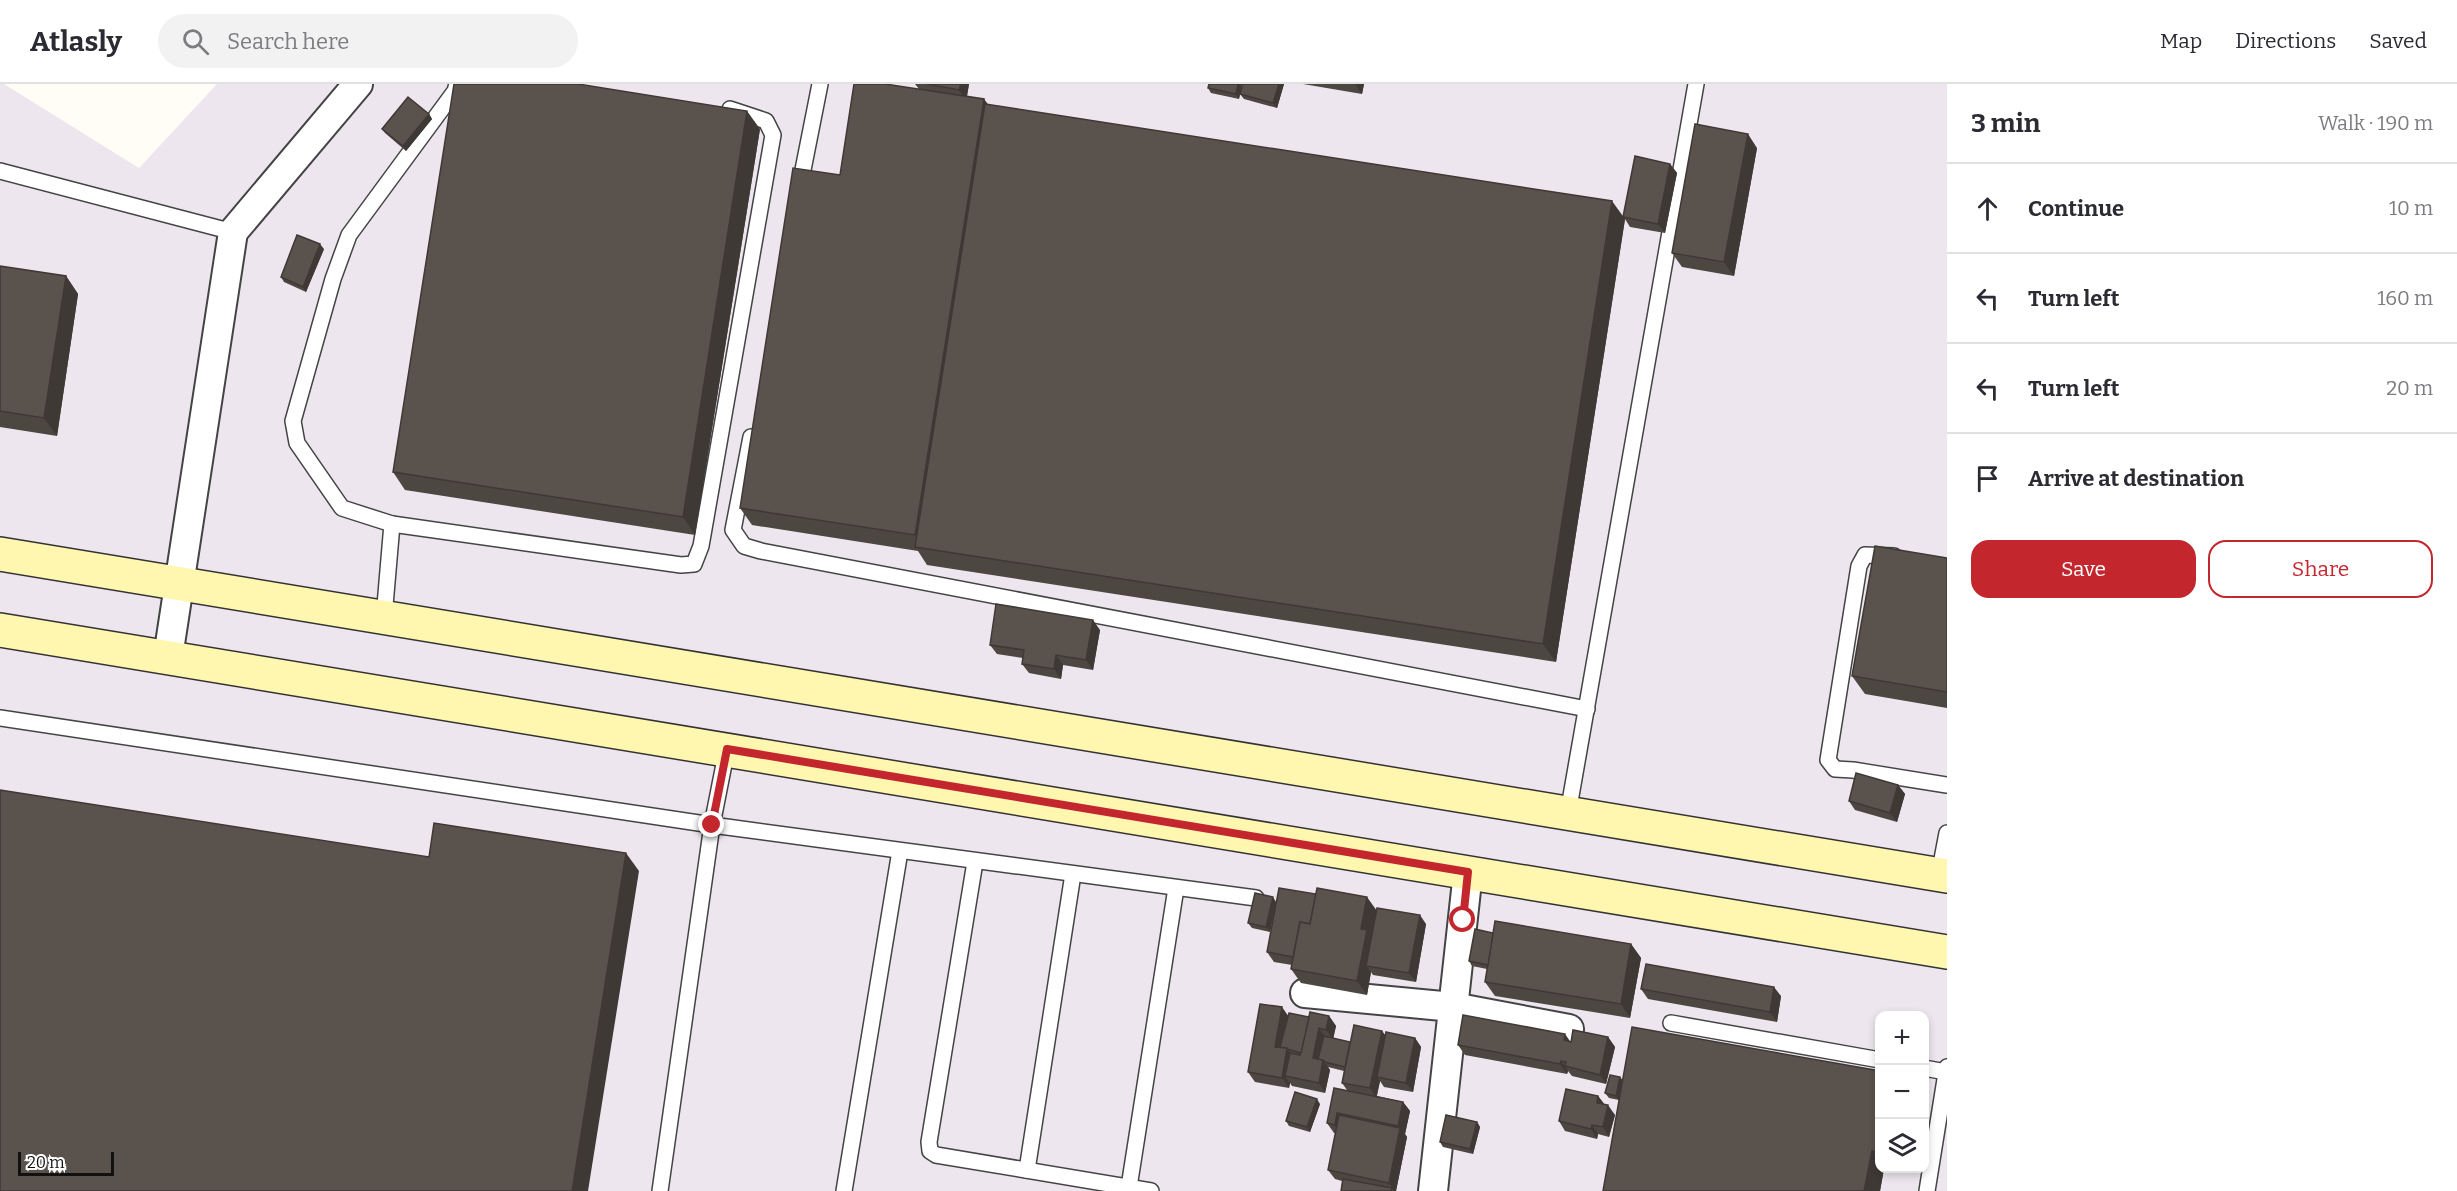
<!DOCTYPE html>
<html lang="en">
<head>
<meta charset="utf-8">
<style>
	body { margin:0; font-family:Bitter,serif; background:#f2f2f3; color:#2b2b33 }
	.controls { position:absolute; right:18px; bottom:18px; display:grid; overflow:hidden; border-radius:12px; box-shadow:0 3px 9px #0003 }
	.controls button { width:54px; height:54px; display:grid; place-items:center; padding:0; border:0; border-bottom:2px solid #e1e1e2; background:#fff; color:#2b2b33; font:30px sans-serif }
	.scale { position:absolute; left:18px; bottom:15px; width:96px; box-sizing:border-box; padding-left:6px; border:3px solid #111; border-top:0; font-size:16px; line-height:21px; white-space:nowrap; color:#111; -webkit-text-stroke:4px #fff; paint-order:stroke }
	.stop { position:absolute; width:18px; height:18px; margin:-14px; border:4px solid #c4262e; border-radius:50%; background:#fff }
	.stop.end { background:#c4262e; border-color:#fff; box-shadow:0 2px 6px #0008 }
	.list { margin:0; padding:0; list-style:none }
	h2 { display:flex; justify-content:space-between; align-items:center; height:78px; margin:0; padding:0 24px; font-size:26px }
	h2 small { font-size:20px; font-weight:400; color:#7c7c81 }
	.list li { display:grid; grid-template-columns:39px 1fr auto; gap:18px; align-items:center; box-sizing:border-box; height:90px; padding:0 24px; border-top:2px solid #e1e1e2 }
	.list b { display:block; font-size:22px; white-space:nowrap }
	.list em { font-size:20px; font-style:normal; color:#7c7c81 }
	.actions { display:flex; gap:12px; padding:18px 24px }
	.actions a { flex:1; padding:14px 0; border:2px solid #c4262e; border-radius:18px; text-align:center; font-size:21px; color:#c4262e }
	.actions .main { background:#c4262e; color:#fff }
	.icon { flex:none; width:33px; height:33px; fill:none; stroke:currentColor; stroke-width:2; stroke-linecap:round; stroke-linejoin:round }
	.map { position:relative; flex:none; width:1947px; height:1107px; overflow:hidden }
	header { display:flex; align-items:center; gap:36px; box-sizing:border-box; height:84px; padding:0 30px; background:#fff; border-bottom:2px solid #e1e1e2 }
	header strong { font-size:28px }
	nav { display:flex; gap:33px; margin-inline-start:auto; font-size:21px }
	.search { width:420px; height:54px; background:#f2f2f3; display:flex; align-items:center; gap:15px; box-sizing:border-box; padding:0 21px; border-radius:33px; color:#7c7c81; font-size:22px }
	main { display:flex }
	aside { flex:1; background:#fff }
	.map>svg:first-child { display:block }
	.industrial { fill:#eee6ef; fill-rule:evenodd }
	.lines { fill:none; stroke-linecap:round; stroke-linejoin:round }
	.lane-casing { stroke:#444; stroke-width:18 }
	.street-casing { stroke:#444; stroke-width:32 }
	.secondary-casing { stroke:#333; stroke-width:36 }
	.lane { stroke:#fff; stroke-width:15 }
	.street { stroke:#fff; stroke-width:28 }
	.secondary { stroke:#fff6b0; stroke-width:33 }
	.wall { fill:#4d4742 }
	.shaded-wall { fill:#3f3936 }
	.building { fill:#5a524d; stroke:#3f3936; stroke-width:1.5 }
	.route { stroke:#c4262e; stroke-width:8 }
</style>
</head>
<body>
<header>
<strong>Atlasly</strong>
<div class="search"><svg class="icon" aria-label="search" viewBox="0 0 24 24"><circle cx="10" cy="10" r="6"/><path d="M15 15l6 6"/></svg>Search here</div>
<nav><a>Map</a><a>Directions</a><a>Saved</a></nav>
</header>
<main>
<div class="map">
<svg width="1947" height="1107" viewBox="0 0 1947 1107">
	<rect width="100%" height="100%" fill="#fffdf5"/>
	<!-- industrial -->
	<path class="industrial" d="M0,0H4L139,84L217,0H1947V1107H0ZM1880,932H1924V1084H1880Z"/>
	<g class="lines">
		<!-- lane casing -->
		<g class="lane-casing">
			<g id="lane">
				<polyline points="457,0 455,7 349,151 333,195 293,337 297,359 342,424 392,440 681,481 694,480 701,462 773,51 766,37 730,25"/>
				<polyline points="0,87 233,148"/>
				<polyline points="799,106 820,0"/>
				<polyline points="751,353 733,446 744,462 761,467 1587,625"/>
				<polyline points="1894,472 1865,471 1859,482 1828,676 1835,685 1853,686 1947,701"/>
				<polyline points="384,533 392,440"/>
				<polyline points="0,634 712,741 660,1107"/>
				<polyline points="727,665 712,741 1256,814"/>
				<polyline points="1568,729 1696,0"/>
				<polyline points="975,778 929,1058 930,1067 936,1071 1151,1107"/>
				<polyline points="1939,791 1947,749"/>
				<polyline points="1671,939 1880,976"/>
				<polyline points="1924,984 1946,988"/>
				<polyline points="1027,1086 1073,790"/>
				<polyline points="1129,1103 1176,804"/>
				<polyline points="844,1107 900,767"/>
				<polyline points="1927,1107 1947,983"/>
			</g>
		</g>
		<!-- street casing -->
		<g class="street-casing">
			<g id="street">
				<polyline points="168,573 233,148 358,0"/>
				<polyline points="1305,909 1453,923 1569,945"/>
				<polyline points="1433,1107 1468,788"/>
			</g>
		</g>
		<!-- secondary casing -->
		<g class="secondary-casing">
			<g id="secondary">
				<polyline points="0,470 1947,792"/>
				<polyline points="0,546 1947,868"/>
			</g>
		</g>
		<!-- lane -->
		<use href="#lane" class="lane"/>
		<!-- street -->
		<use href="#street" class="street"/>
		<!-- secondary -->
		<use href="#secondary" class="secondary"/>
	</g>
	<!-- wall -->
	<g class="wall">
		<polygon points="915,0 969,0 967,13 984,15 988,21 1623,132 1670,80 1677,89 1665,149 1630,143 1625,135 1556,578 927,481 918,467 752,441 740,424 840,91 919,5"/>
		<polygon points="1209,0 1242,0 1239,15 1211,9 1208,4"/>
		<polygon points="1243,0 1284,0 1277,24 1244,15 1240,10"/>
		<polygon points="1303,0 1364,0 1362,10"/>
		<polygon points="429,30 432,35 406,67 385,49 382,45"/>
		<polygon points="760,45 695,451 405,406 393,388"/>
		<polygon points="1757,64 1734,192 1682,183 1672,169"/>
		<polygon points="324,165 306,208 284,198 281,193"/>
		<polygon points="0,182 66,192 78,210 57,352 0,343"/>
		<polygon points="1947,474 1947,624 1865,610 1852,592"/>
		<polygon points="1100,546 1093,586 1063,581 1061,595 1029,589 1022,580 1023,574 997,570 990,561"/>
		<polygon points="1898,701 1905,710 1897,738 1855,726 1849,717"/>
		<polygon points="1276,818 1376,826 1426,840 1416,898 1373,891 1371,888 1367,911 1301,899 1291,885 1292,881 1274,878 1267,868 1276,821 1270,848 1252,844 1248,839"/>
		<polygon points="1493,849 1631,860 1641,874 1630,934 1495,912 1485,898 1487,885 1472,882 1469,877"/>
		<polygon points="1641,905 1781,912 1777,938 1648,915"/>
		<polygon points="1288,932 1309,933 1329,932 1336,942 1333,954 1350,958 1382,947 1385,951 1415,954 1421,963 1413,1008 1384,1003 1380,997 1377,1012 1403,1018 1410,1027 1405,1050 1407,1053 1396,1107 1341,1107 1342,1097 1335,1095 1328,1086 1336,1049 1334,1049 1327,1039 1347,1006 1342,999 1344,987 1328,983 1330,986 1325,1009 1292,1002 1290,999 1289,1004 1255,998 1248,988"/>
		<polygon points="1608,953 1615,963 1606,1000 1572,992 1568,987 1567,990 1465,971 1458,961 1571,958"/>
		<polygon points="1880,987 1880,1084 1897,1084 1897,1087 1884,1085 1880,1107 1603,1107 1619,1016 1609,1014 1605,1009 1620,993 1622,996"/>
		<polygon points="1598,1012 1604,1020 1615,1031 1609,1053 1598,1050 1597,1055 1565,1047 1559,1037"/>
		<polygon points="1320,1020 1310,1048 1289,1042 1286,1037"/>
		<polygon points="1477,1038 1480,1043 1473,1070 1443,1063 1440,1058"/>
	</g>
	<!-- shaded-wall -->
	<g class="shaded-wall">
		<polygon points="961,0 969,0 966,16 959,6"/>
		<polygon points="1238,0 1242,0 1239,15 1236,10"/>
		<polygon points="1279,0 1284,0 1277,24 1273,19"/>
		<polygon points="1355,0 1364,0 1362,10"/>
		<polygon points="984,15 997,33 925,465 915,451"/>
		<polygon points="747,27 760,45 695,451 683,433"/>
		<polygon points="429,30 432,35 406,67 403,62"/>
		<polygon points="1748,50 1757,64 1734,192 1724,178"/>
		<polygon points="1670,80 1677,89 1665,149 1658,140"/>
		<polygon points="1612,117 1625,135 1556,578 1543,560"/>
		<polygon points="320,160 324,165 306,208 303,203"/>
		<polygon points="66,192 78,210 57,352 44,334"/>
		<polygon points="1093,536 1100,546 1093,586 1086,576"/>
		<polygon points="1056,571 1063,581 1061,595 1054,585"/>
		<polygon points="1898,701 1905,710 1897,738 1890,729"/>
		<polygon points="626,769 639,787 588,1107 572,1107"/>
		<polygon points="1273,813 1276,818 1270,848 1266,843"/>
		<polygon points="1367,813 1377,827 1366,882 1371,888 1367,911 1357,897 1361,845"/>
		<polygon points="1420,831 1426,840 1416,898 1409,889"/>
		<polygon points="1631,860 1641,874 1630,934 1621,920"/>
		<polygon points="1774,903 1781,912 1777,938 1770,928"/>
		<polygon points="1282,923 1289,933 1283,964 1275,963"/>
		<polygon points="1329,932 1336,942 1333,956 1326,946"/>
		<polygon points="1319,944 1326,954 1321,977 1313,974"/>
		<polygon points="1382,947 1389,957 1377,993 1380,997 1376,1014 1370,1004"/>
		<polygon points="1565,950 1572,960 1564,956"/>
		<polygon points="1608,953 1615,963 1606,1000 1600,991"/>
		<polygon points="1415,954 1421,963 1413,1008 1406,999"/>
		<polygon points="1287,964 1294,974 1285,992 1290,999 1289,1004 1282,994"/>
		<polygon points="1323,976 1330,986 1325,1009 1319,999"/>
		<polygon points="1561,977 1568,987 1567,990 1560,980"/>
		<polygon points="1620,993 1624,998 1619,1017 1616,1012"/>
		<polygon points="1598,1012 1605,1021 1597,1019"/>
		<polygon points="1317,1015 1320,1020 1310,1048 1307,1043"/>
		<polygon points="1403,1018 1410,1027 1405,1050 1407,1053 1396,1107 1394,1107 1389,1099 1400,1044 1398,1042"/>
		<polygon points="1608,1021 1615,1031 1609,1053 1603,1043"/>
		<polygon points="1337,1029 1344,1039 1341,1051 1335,1041"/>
		<polygon points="1477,1038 1480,1043 1473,1070 1470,1065"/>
		<polygon points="1592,1041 1598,1050 1597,1055 1591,1045"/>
		<polygon points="1872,1067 1880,1078 1880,1084 1884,1085 1880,1107 1864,1107"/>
	</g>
	<!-- building -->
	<g class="building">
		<polygon points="454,0 578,0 747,27 683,433 393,388"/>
		<polygon points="854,0 885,0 984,15 915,451 740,424 793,84 840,91"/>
		<polygon points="927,0 961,0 959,6"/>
		<polygon points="1209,0 1238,0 1236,10 1208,4"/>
		<polygon points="1243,0 1279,0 1273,19 1240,10"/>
		<polygon points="408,13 429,30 403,62 382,45"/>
		<polygon points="985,20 1612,117 1543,560 915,463"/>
		<polygon points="1695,40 1748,50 1724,178 1672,169"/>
		<polygon points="1635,72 1670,80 1658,140 1623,133"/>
		<polygon points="297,151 320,160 303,203 281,193"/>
		<polygon points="0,182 66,192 44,334 0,327"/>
		<polygon points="1875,462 1947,474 1947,608 1852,592"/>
		<polygon points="996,520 1093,536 1086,576 1056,571 1054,585 1022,580 1024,566 990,561"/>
		<polygon points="1856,689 1898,701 1890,729 1849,717"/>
		<polygon points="0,706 429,773 434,739 626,769 572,1107 0,1107"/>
		<polygon points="1279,804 1316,810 1310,840 1300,838 1293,873 1267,868"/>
		<polygon points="1317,804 1367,813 1361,845 1367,846 1357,897 1291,885 1300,838 1310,840"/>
		<polygon points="1255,809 1273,813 1266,843 1248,839"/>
		<polygon points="1377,824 1420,831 1409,889 1366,882"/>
		<polygon points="1495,837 1631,860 1621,920 1485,898"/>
		<polygon points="1475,845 1493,849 1488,881 1469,877"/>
		<polygon points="1646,880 1774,903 1770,928 1641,905"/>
		<polygon points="1260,920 1282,923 1275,963 1287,964 1282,994 1248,988"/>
		<polygon points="1310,928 1329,932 1326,946 1319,944 1313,974 1323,976 1319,999 1285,992 1290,969 1300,971"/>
		<polygon points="1289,929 1309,933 1301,969 1287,965 1287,964 1280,963"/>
		<polygon points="1463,931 1565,950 1564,956 1571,958 1573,946 1608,953 1600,991 1565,982 1566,978 1561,977 1560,980 1458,961"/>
		<polygon points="1354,941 1382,947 1370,1004 1342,999"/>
		<polygon points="1632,943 1880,987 1880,1020 1878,1030 1880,1030 1880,1069 1872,1067 1864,1107 1603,1107"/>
		<polygon points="1386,948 1415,954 1406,999 1377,993"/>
		<polygon points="1324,952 1350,958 1345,983 1325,978 1323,976 1318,975"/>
		<polygon points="1610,991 1620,993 1616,1012 1605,1009"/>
		<polygon points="1334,1004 1403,1018 1398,1042 1337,1029 1335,1041 1327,1039"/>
		<polygon points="1566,1005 1598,1012 1597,1019 1608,1021 1603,1043 1592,1041 1591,1045 1559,1037"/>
		<polygon points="1295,1008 1317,1015 1307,1043 1286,1037"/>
		<polygon points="1339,1031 1400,1044 1389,1099 1328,1086"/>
		<polygon points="1446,1031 1477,1038 1470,1065 1440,1058"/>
		<polygon points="1343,1095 1392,1104 1391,1107 1341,1107"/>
	</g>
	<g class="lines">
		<!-- route -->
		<polyline class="route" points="712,741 727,665 1468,788 1463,836"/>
	</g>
</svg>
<div class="controls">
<button>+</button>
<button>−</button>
<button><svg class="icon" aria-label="layers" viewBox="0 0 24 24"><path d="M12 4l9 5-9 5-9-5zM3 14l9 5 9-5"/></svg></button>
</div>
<div class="scale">20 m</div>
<div class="stop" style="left:1463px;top:836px"></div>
<div class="stop end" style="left:712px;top:741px"></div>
</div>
<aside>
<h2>3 min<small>Walk · 190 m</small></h2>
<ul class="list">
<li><svg class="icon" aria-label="ahead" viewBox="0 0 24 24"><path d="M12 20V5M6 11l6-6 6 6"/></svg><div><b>Continue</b></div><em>10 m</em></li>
<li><svg class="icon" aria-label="left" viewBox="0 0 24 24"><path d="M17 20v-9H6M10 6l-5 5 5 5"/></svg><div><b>Turn left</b></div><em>160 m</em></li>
<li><svg class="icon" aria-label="left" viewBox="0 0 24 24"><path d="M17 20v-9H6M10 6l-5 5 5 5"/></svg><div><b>Turn left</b></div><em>20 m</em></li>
<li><svg class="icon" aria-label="arrive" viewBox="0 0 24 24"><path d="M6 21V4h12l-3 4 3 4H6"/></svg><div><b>Arrive at destination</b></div></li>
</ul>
<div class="actions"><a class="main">Save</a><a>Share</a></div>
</aside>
</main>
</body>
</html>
